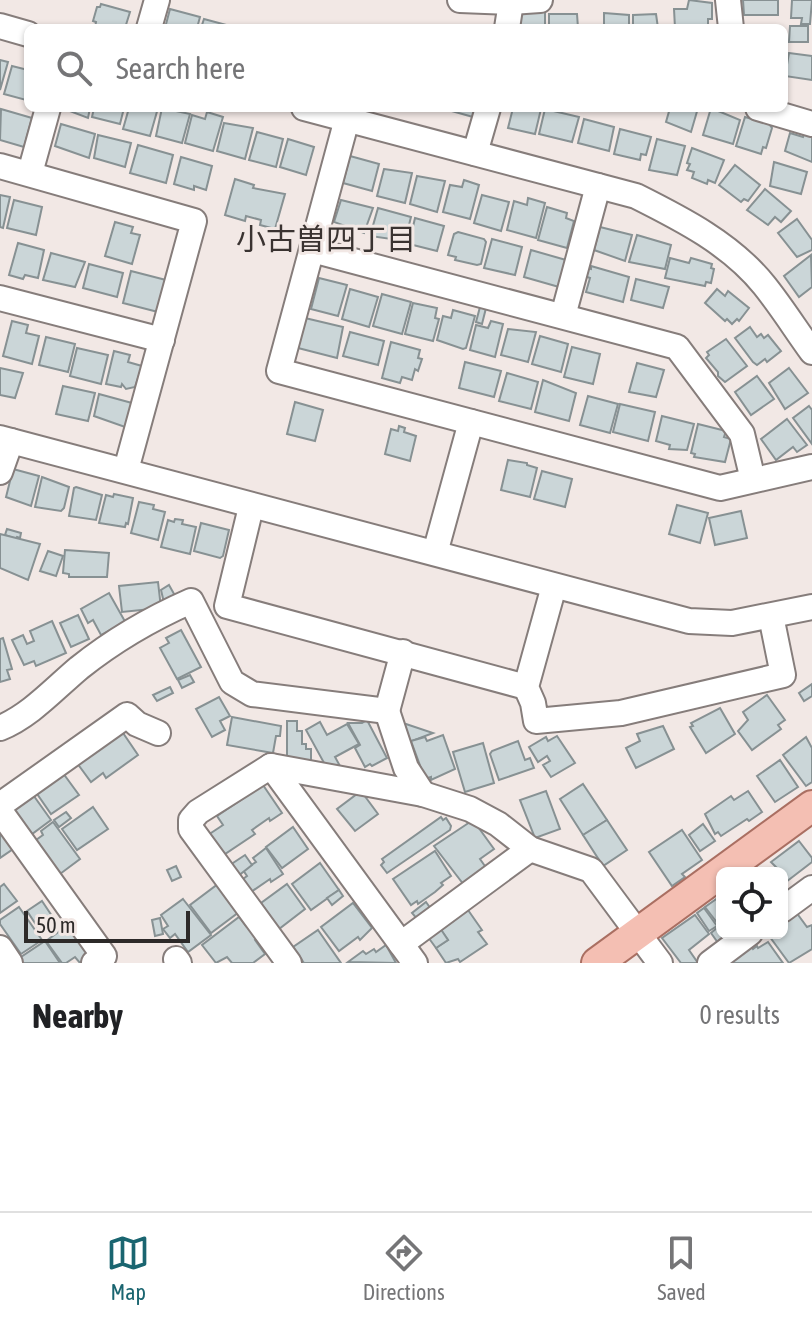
<!DOCTYPE html>
<html lang="en">
<head>
<meta charset="utf-8">
<style>
	body { margin:0; font-family:"Asap Condensed","Noto Sans JP",sans-serif; background:#f6f6f6; color:#202124 }
	.controls { position:absolute; right:24px; bottom:24px; display:grid; overflow:hidden; border-radius:12px; box-shadow:0 2px 6px #0004 }
	.controls button { width:72px; height:72px; display:grid; place-items:center; padding:0; border:0; border-bottom:2px solid #e0e0e0; background:#fff; color:#202124; font:40px sans-serif }
	.scale { position:absolute; left:24px; bottom:20px; width:166px; box-sizing:border-box; padding-left:8px; border:4px solid #2d2a29; border-top:0; font-size:22px; line-height:28px; white-space:nowrap; color:#2d2a29; -webkit-text-stroke:6px #f2e8e5; paint-order:stroke }
	.list { margin:0; padding:0; list-style:none }
	h2 { display:flex; justify-content:space-between; align-items:center; height:104px; margin:0; padding:0 32px; font-size:34px }
	h2 small { font-size:26px; font-weight:400; color:#757577 }
	.icon { flex:none; width:44px; height:44px; fill:none; stroke:currentColor; stroke-width:2; stroke-linecap:round; stroke-linejoin:round }
	.map { position:relative; flex:none; width:812px; height:963px; overflow:hidden }
	.search { position:absolute; background:#fff; box-shadow:0 2px 6px #0004; left:24px; right:24px; top:24px; height:88px; display:flex; align-items:center; gap:20px; box-sizing:border-box; padding:0 28px; border-radius:12px; color:#757577; font-size:30px }
	.sheet { height:248px; background:#fff }
	nav { display:flex; justify-content:space-around; align-items:center; box-sizing:border-box; height:112px; border-top:2px solid #e0e0e0; background:#fff; font-size:22px; color:#757577 }
	nav a { display:grid; justify-items:center; gap:4px }
	nav .on { color:#1a6570 }
	.map>svg:first-child { display:block }
	.building { fill:#cbd6d8; stroke:#879193; stroke-width:2 }
	.lines { fill:none; stroke-linecap:round; stroke-linejoin:round }
	.minor-casing { stroke:#867d7b; stroke-width:28 }
	.major-casing { stroke:#aa6f62; stroke-width:34 }
	.minor { stroke:#fff; stroke-width:24 }
	.major { stroke:#f4bfb3; stroke-width:30 }
	.labels { text-anchor:middle; stroke-width:6; stroke-linejoin:round; paint-order:stroke }
	.neighbourhood-label { font-size:30px; fill:#3a3331; stroke:#f2e8e5 }
</style>
</head>
<body>
<div class="map">
<svg width="812" height="963" viewBox="0 0 812 963">
	<rect width="100%" height="100%" fill="#f2e8e5"/>
	<!-- building -->
	<g class="building">
		<polygon points="689,0 712,3 712,19 708,19 708,26 675,28 674,9 687,9"/>
		<polygon points="743,0 778,0 778,15 744,15"/>
		<polygon points="792,0 812,0 810,24 801,24 802,18 791,18"/>
		<polygon points="101,4 130,12 125,28 95,28 96,22 93,21 97,7 100,7"/>
		<rect x="517" y="7" width="28" height="21"/>
		<polygon points="170,9 200,17 197,28 165,28"/>
		<polygon points="604,13 629,15 629,28 604,28"/>
		<polygon points="549,14 577,14 578,28 549,28"/>
		<polygon points="656,14 658,28 633,28 633,15"/>
		<polygon points="204,19 234,27 234,28 201,28"/>
		<polygon points="790,26 808,26 808,42 789,42"/>
		<polygon points="789,53 812,56 812,80 785,76"/>
		<polygon points="0,60 8,62 0,90"/>
		<polygon points="12,66 28,70 28,98 26,100 4,94"/>
		<polygon points="62,108 90,108 88,118"/>
		<polygon points="94,108 124,108 120,124 92,117"/>
		<polygon points="129,108 158,108 150,136 123,129"/>
		<polygon points="162,108 190,114 182,143 156,136"/>
		<polygon points="441,108 476,108 473,117"/>
		<polygon points="513,108 541,109 535,134 508,128"/>
		<polygon points="670,108 698,108 691,132 666,122"/>
		<polygon points="711,108 740,120 733,144 703,135"/>
		<polygon points="1,109 32,118 24,147 0,140"/>
		<polygon points="545,109 579,117 572,142 539,134"/>
		<polygon points="207,112 223,117 213,151 185,143 192,115 205,119"/>
		<polygon points="745,117 769,124 772,128 766,148 763,147 761,154 736,146"/>
		<polygon points="584,119 614,127 609,151 578,143"/>
		<polygon points="224,123 253,128 245,159 217,151"/>
		<polygon points="61,124 95,134 89,158 55,146"/>
		<polygon points="620,129 651,137 646,155 641,154 640,160 614,154"/>
		<polygon points="805,130 812,132 812,162 785,151 790,133 803,137"/>
		<polygon points="257,132 283,139 276,167 249,160"/>
		<polygon points="98,135 131,143 125,167 94,158"/>
		<polygon points="288,139 314,147 306,175 280,167"/>
		<polygon points="657,139 685,146 677,175 649,170"/>
		<polygon points="138,145 173,155 166,183 130,173"/>
		<polygon points="692,148 724,160 715,183 708,180 707,184 692,178 694,172 687,170 690,164 687,163"/>
		<polygon points="350,156 379,164 372,191 343,183"/>
		<polygon points="181,157 212,166 206,190 194,186 194,190 174,184"/>
		<polygon points="774,162 807,172 801,194 770,186"/>
		<polygon points="735,165 760,185 748,201 744,199 741,202 719,185"/>
		<polygon points="384,169 412,173 405,203 377,196"/>
		<polygon points="417,176 445,181 437,212 410,204"/>
		<polygon points="235,179 254,185 253,188 285,194 275,229 260,225 261,220 246,216 245,221 225,215"/>
		<polygon points="464,180 479,185 470,219 443,212 450,185 462,187"/>
		<polygon points="765,189 791,211 781,222 775,217 768,225 747,210"/>
		<polygon points="0,195 10,197 3,228 0,227"/>
		<polygon points="482,195 509,202 501,231 474,223"/>
		<polygon points="528,198 545,203 536,238 507,230 514,201 527,205"/>
		<polygon points="14,200 42,207 36,235 7,228"/>
		<polygon points="341,200 373,208 364,233 334,222"/>
		<polygon points="547,207 567,213 566,218 574,221 567,248 538,240"/>
		<polygon points="378,208 411,217 405,241 370,236"/>
		<polygon points="415,218 444,226 437,251 409,244"/>
		<polygon points="797,219 812,240 812,250 797,257 778,233"/>
		<polygon points="115,222 133,227 131,233 140,235 132,264 105,256"/>
		<polygon points="600,227 632,235 625,261 594,250"/>
		<polygon points="458,232 484,239 486,242 481,264 477,265 455,260 456,257 448,255 454,234"/>
		<polygon points="637,235 671,245 665,269 629,262"/>
		<polygon points="492,239 522,247 515,275 484,268"/>
		<polygon points="18,243 44,250 38,278 25,275 23,279 9,275"/>
		<polygon points="531,250 566,260 559,287 524,277"/>
		<polygon points="51,253 85,262 75,287 43,280"/>
		<polygon points="811,255 812,287 799,297 784,276"/>
		<polygon points="670,258 689,263 691,258 712,264 711,268 714,269 711,283 706,282 705,286 665,278"/>
		<polygon points="89,264 123,273 117,297 83,288"/>
		<polygon points="591,266 629,277 623,302 586,292 590,278 584,276 587,268 591,269"/>
		<polygon points="131,271 166,280 158,312 123,303"/>
		<polygon points="319,278 347,285 338,316 311,309"/>
		<polygon points="636,279 669,287 663,308 631,300"/>
		<polygon points="350,289 378,297 369,327 342,319"/>
		<polygon points="717,289 725,296 728,291 749,308 739,321 737,319 732,324 727,319 725,321 705,303"/>
		<polygon points="382,294 411,302 402,334 373,326"/>
		<polygon points="413,303 437,308 435,318 439,319 433,341 405,334"/>
		<polygon points="480,307 486,308 482,324 476,322"/>
		<polygon points="453,310 475,316 466,348 463,349 437,340 443,316 451,318"/>
		<polygon points="305,318 343,327 337,358 298,348"/>
		<polygon points="12,321 28,325 26,333 39,336 32,364 3,356"/>
		<polygon points="491,321 503,324 495,357 470,350 476,325 488,328"/>
		<polygon points="750,327 757,337 761,334 764,338 768,335 781,351 767,362 765,359 757,365 753,362 735,338"/>
		<polygon points="508,329 536,332 528,362 501,355"/>
		<polygon points="350,332 384,341 378,365 343,356"/>
		<polygon points="540,336 568,344 561,372 532,364"/>
		<polygon points="46,337 75,344 68,372 39,365"/>
		<polygon points="726,339 747,366 725,382 718,376 718,372 706,358 709,355 707,352"/>
		<polygon points="391,342 420,350 418,358 422,359 418,371 415,369 412,380 402,377 400,383 382,378"/>
		<polygon points="572,347 600,354 593,384 564,377"/>
		<polygon points="77,348 108,355 101,384 70,376"/>
		<polygon points="114,351 130,355 128,362 142,366 135,387 126,389 122,384 121,387 106,384"/>
		<polygon points="465,362 501,371 494,397 459,388"/>
		<polygon points="637,363 664,370 656,397 629,392"/>
		<polygon points="0,368 23,373 15,398 0,395"/>
		<polygon points="789,368 808,393 785,409 769,383"/>
		<polygon points="507,373 538,382 531,409 499,401"/>
		<polygon points="757,376 774,399 751,415 735,392"/>
		<polygon points="543,380 576,393 569,421 535,412"/>
		<polygon points="63,386 95,393 88,421 56,414"/>
		<polygon points="99,394 132,403 125,427 94,416"/>
		<polygon points="588,396 618,404 610,433 580,425"/>
		<polygon points="295,402 323,410 315,441 287,434"/>
		<polygon points="620,404 655,412 648,441 613,432"/>
		<polygon points="809,406 812,410 812,444 793,418"/>
		<polygon points="662,416 694,424 687,450 669,449 670,445 656,441"/>
		<polygon points="787,419 807,445 797,452 793,447 776,460 761,439"/>
		<polygon points="698,424 726,431 724,437 731,439 725,462 694,457 695,454 691,453"/>
		<polygon points="399,426 405,428 404,432 416,436 410,461 385,454 391,429 398,431"/>
		<polygon points="508,460 527,463 527,465 537,468 530,497 501,490"/>
		<polygon points="13,469 39,476 31,506 6,497"/>
		<polygon points="542,471 572,479 565,507 534,499"/>
		<polygon points="42,477 69,487 64,508 61,511 35,507"/>
		<polygon points="76,487 102,495 96,520 69,516 74,488"/>
		<polygon points="114,494 133,498 128,524 126,523 125,527 99,523 106,495 113,497"/>
		<polygon points="139,502 154,505 153,509 165,512 158,540 131,533"/>
		<polygon points="677,505 708,513 700,543 669,534"/>
		<polygon points="741,511 747,538 715,545 709,518"/>
		<polygon points="175,519 183,520 182,524 196,527 190,554 161,547 168,520 174,522"/>
		<polygon points="201,523 229,530 223,556 220,558 194,551"/>
		<polygon points="7,529 21,533 20,538 17,537 16,539 5,535"/>
		<polygon points="0,534 40,544 28,580 0,568"/>
		<polygon points="65,550 109,553 107,577 69,577 69,574 63,573"/>
		<polygon points="48,551 63,556 56,576 40,571"/>
		<polygon points="158,582 161,608 122,612 119,586"/>
		<polygon points="169,585 178,601 165,607 161,590"/>
		<polygon points="109,593 127,625 112,633 110,630 101,635 93,620 88,623 81,609"/>
		<polygon points="78,615 89,639 71,647 60,623"/>
		<polygon points="52,621 66,653 36,666 34,661 24,665 12,640 23,635 27,644 34,641 30,631"/>
		<polygon points="181,630 201,667 177,679 160,648 169,643 166,638"/>
		<polygon points="3,638 12,669 7,670 10,679 0,682 0,639"/>
		<polygon points="190,675 194,682 182,688 178,680"/>
		<polygon points="812,684 812,696 804,701 799,693"/>
		<polygon points="170,687 173,693 157,701 153,695"/>
		<polygon points="767,695 785,720 778,725 781,729 752,750 738,731 748,720 743,712"/>
		<polygon points="219,697 230,716 220,721 225,730 212,737 196,709"/>
		<polygon points="720,708 735,734 706,753 690,727 693,726 691,723"/>
		<polygon points="232,717 281,726 280,736 276,736 273,753 227,745"/>
		<polygon points="367,720 387,758 372,766 370,764 365,767 355,748 360,745 348,723 362,723"/>
		<polygon points="287,721 297,721 297,731 302,731 302,744 306,744 306,749 311,749 311,762 287,762"/>
		<polygon points="320,722 327,735 347,724 359,744 335,757 340,766 329,772 306,730"/>
		<polygon points="406,724 433,733 407,743 401,726"/>
		<polygon points="663,726 674,749 636,768 626,748 640,741 637,734"/>
		<polygon points="121,730 138,755 106,778 103,773 91,782 77,763"/>
		<polygon points="443,735 455,769 431,780 431,777 425,779 411,741 425,737 427,741"/>
		<polygon points="557,736 575,763 551,777 543,765 550,761 547,756 538,762 529,747 546,737 548,741"/>
		<polygon points="806,737 812,748 812,782 806,786 783,755"/>
		<polygon points="518,741 525,760 530,758 534,768 499,780 490,754 492,751"/>
		<polygon points="483,743 494,783 465,792 453,752"/>
		<polygon points="780,760 798,787 775,802 757,776"/>
		<polygon points="60,769 79,795 51,814 33,788"/>
		<polygon points="583,784 607,820 583,835 560,799"/>
		<polygon points="263,785 282,813 270,821 269,818 252,830 255,834 222,856 208,835 223,825 217,816"/>
		<polygon points="361,791 378,814 355,831 337,809"/>
		<polygon points="546,791 560,829 535,838 520,800"/>
		<polygon points="748,791 762,812 749,821 747,819 721,836 718,832 715,834 705,814 731,796 734,800"/>
		<polygon points="31,792 51,820 28,837 8,809"/>
		<polygon points="93,807 108,829 77,850 62,829"/>
		<polygon points="66,812 71,818 59,827 54,820"/>
		<polygon points="441,817 443,820 446,818 451,826 450,830 387,873 381,865 384,862 382,859"/>
		<polygon points="473,820 494,849 480,859 487,869 464,885 434,846"/>
		<polygon points="607,820 627,850 603,866 583,835"/>
		<polygon points="53,822 80,859 56,877 29,845 43,835 41,831"/>
		<polygon points="0,823 19,845 0,858"/>
		<polygon points="703,824 715,841 700,851 689,835"/>
		<polygon points="293,827 308,849 282,868 266,847"/>
		<polygon points="682,830 702,860 682,874 685,877 672,886 649,852"/>
		<polygon points="799,841 812,858 812,862 786,882 782,873 771,862"/>
		<polygon points="266,848 283,874 271,882 270,879 251,892 243,879 247,876 243,870 256,862 253,858"/>
		<polygon points="435,851 451,876 441,883 443,885 435,892 418,904 417,901 411,905 393,879"/>
		<polygon points="245,855 252,865 238,876 230,865"/>
		<polygon points="320,863 339,890 311,910 292,884"/>
		<polygon points="176,866 181,877 172,881 167,870"/>
		<polygon points="4,884 17,901 0,913 0,887"/>
		<polygon points="218,884 239,912 211,933 190,905"/>
		<polygon points="287,884 305,909 279,929 261,903"/>
		<polygon points="339,890 343,896 332,905 327,898"/>
		<polygon points="722,895 722,929 705,907"/>
		<polygon points="183,899 211,935 188,952 175,934 170,938 163,929 168,926 161,915"/>
		<polygon points="42,901 56,922 41,932 27,911"/>
		<polygon points="426,902 431,909 418,920 412,913"/>
		<polygon points="353,903 372,928 360,940 358,937 339,951 321,927"/>
		<polygon points="19,907 42,940 21,954 0,924 0,920"/>
		<polygon points="704,908 717,926 709,931 697,913"/>
		<polygon points="468,910 482,930 478,932 487,944 460,962 458,959 446,963 436,948 448,940 441,930"/>
		<polygon points="796,912 807,927 812,925 812,949 789,963 767,933 782,933 782,922"/>
		<polygon points="695,915 709,934 689,950 698,963 681,963 662,938"/>
		<polygon points="239,917 246,926 251,922 261,935 255,940 265,954 253,963 232,963 227,957 216,963 202,945"/>
		<polygon points="160,918 163,934 155,936 152,920"/>
		<polygon points="71,923 93,954 80,963 75,957 66,963 62,963 46,941"/>
		<polygon points="718,927 728,941 721,947 711,933"/>
		<polygon points="440,928 448,940 436,948 428,937"/>
		<polygon points="318,930 341,963 304,963 293,947"/>
		<polygon points="45,941 60,963 21,963 18,959"/>
		<polygon points="768,942 783,963 727,963 750,944 753,949 757,946 758,948"/>
		<polygon points="386,945 396,963 348,962 363,951 366,954 374,949 376,952"/>
	</g>
	<g class="lines">
		<!-- minor casing -->
		<g class="minor-casing">
			<g id="minor">
				<polyline points="460,0 511,2 540,0"/>
				<polyline points="728,0 731,28"/>
				<polyline points="0,26 28,34"/>
				<polyline points="149,28 157,0"/>
				<polyline points="507,28 511,2"/>
				<path d="M304,108L636,196C682,219 731,244 764,285C781,306 796,330 812,352"/>
				<polyline points="758,108 812,124"/>
				<polyline points="347,119 279,371 720,488 812,467"/>
				<polyline points="475,153 488,108"/>
				<polyline points="0,166 194,221 126,470"/>
				<polyline points="30,173 48,108"/>
				<polyline points="312,250 677,347 742,434 753,480"/>
				<polyline points="0,298 162,340"/>
				<polyline points="563,316 598,186"/>
				<polyline points="0,438 689,621 732,623 812,607"/>
				<polyline points="0,472 11,441"/>
				<polyline points="251,507 227,606 526,687"/>
				<polyline points="435,553 471,422"/>
				<polyline points="554,586 526,687 533,703 536,721 621,713 783,675 771,616"/>
				<polyline points="387,711 406,768 423,794"/>
				<path d="M0,728C30,716 54,689 79,668C114,640 150,619 191,601L232,682L252,694L387,711L403,652"/>
				<polyline points="271,766 415,963"/>
				<polyline points="0,805 127,715 137,724 158,733"/>
				<polyline points="0,811 104,956 94,963"/>
				<polyline points="782,910 812,888"/>
				<polyline points="401,944 530,849"/>
				<polyline points="0,948 10,963"/>
				<polyline points="176,959 179,963"/>
				<polyline points="289,963 191,829 191,820 198,812 271,766 423,794 470,809 498,824 530,849 591,870 660,963"/>
				<polyline points="710,963 750,933"/>
			</g>
		</g>
		<!-- major casing -->
		<g class="major-casing">
			<polyline id="major" points="597,963 812,806"/>
		</g>
		<!-- minor -->
		<use href="#minor" class="minor"/>
		<!-- major -->
		<use href="#major" class="major"/>
	</g>
	<g class="labels">
		<!-- neighbourhood labels -->
		<g class="neighbourhood-label">
			<text x="326" y="250">小古曽四丁目</text>
		</g>
	</g>
</svg>
<div class="controls">
<button><svg class="icon" aria-label="locate" viewBox="0 0 24 24"><circle cx="12" cy="12" r="6"/><path d="M12 2v4M12 18v4M2 12h4M18 12h4"/></svg></button>
</div>
<div class="scale">50 m</div>
<div class="search"><svg class="icon" aria-label="search" viewBox="0 0 24 24"><circle cx="10" cy="10" r="6"/><path d="M15 15l6 6"/></svg>Search here</div>
</div>
<section class="sheet">
<h2>Nearby<small>0 results</small></h2>
<ul class="list">
</ul>
</section>
<nav>
<a class="on"><svg class="icon" aria-label="map" viewBox="0 0 24 24"><path d="M3 6l6-2 6 2 6-2v14l-6 2-6-2-6 2zM9 4v14M15 6v14"/></svg>Map</a>
<a><svg class="icon" aria-label="directions" viewBox="0 0 24 24"><path d="M12 3l9 9-9 9-9-9zM9 14v-3h6M13 9l2 2-2 2"/></svg>Directions</a>
<a><svg class="icon" aria-label="saved" viewBox="0 0 24 24"><path d="M7 4h10v16l-5-4-5 4z"/></svg>Saved</a>
</nav>
</body>
</html>
